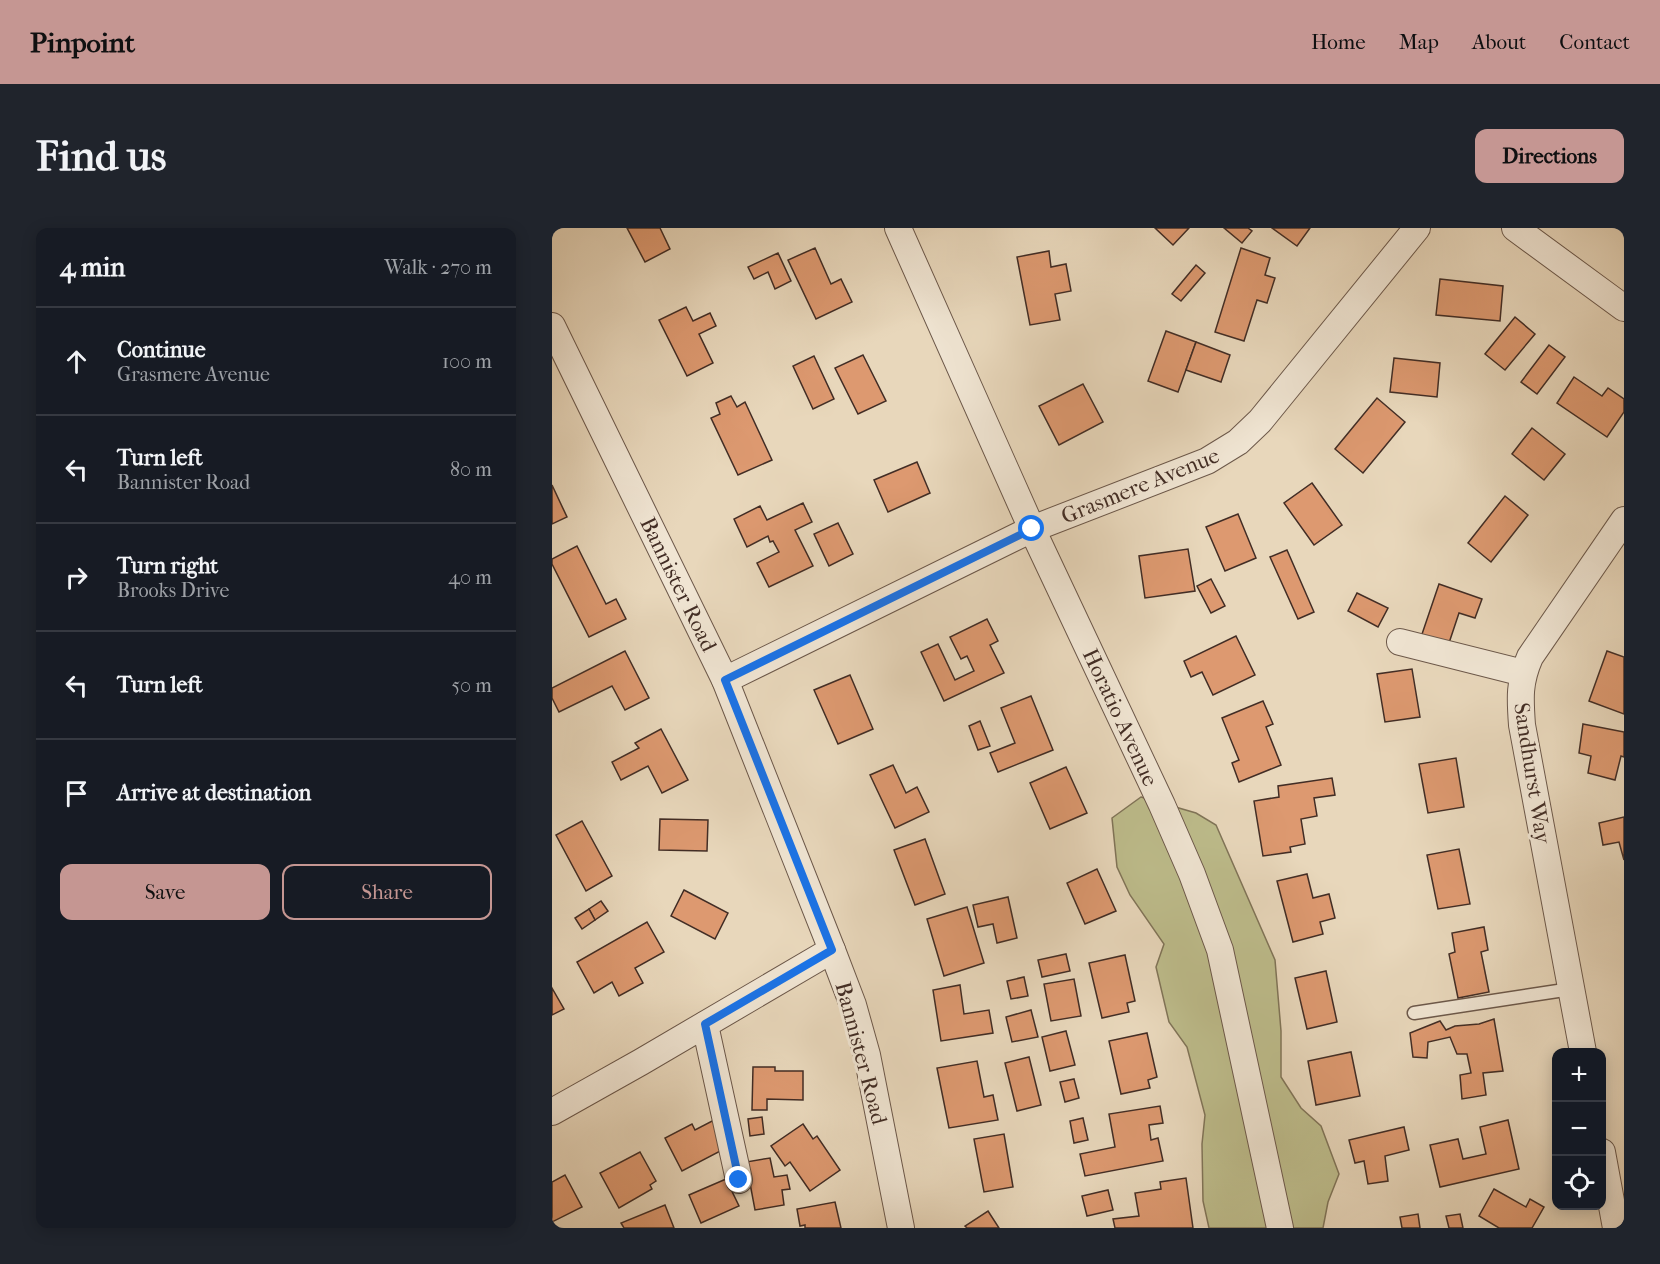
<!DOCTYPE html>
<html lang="en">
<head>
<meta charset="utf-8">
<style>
	body { margin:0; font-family:"IM FELL French Canon",serif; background:#20242c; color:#f1f3f6 }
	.controls { position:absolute; right:18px; bottom:18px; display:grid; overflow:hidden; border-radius:12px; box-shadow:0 3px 15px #0003 }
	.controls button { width:54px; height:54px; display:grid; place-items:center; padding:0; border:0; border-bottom:2px solid #363941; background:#171b24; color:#f1f3f6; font:30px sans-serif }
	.stop { position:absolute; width:18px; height:18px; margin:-14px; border:4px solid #1a73e8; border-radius:50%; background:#fff }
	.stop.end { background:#1a73e8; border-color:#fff; box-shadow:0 2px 6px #0008 }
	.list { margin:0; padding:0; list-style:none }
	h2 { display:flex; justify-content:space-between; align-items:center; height:78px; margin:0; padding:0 24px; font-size:26px }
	h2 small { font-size:20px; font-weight:400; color:#9ea1a6 }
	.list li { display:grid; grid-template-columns:39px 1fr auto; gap:18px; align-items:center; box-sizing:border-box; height:108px; padding:0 24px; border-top:2px solid #363941 }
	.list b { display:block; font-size:22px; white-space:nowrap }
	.list p { margin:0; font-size:20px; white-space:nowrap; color:#9ea1a6 }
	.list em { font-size:20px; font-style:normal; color:#9ea1a6 }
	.actions { display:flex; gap:12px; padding:18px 24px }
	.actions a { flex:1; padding:14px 0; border:2px solid #c59692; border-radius:12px; text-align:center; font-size:21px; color:#c59692 }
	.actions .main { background:#c59692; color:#111 }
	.icon { flex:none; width:33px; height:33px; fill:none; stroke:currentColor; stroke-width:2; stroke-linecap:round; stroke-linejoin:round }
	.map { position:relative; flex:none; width:1072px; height:1000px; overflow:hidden; border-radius:12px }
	header { display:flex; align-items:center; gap:36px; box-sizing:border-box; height:84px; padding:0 30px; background:#c59692; color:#111 }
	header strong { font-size:28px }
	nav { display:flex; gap:33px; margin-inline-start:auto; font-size:21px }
	.intro { display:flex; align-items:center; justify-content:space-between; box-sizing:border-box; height:144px; padding:0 36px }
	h1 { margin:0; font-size:42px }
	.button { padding:15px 27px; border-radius:12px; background:#c59692; color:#111; font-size:21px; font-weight:700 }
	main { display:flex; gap:36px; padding:0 36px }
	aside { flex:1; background:#171b24; border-radius:12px; box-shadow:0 3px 15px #0003 }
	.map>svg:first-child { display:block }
	.green { fill:#bdbc8b; stroke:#807458; stroke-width:1.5 }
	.building { fill:#dd9970; stroke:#422d25; stroke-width:1.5 }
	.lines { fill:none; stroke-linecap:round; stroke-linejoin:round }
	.service-casing { stroke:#6c584a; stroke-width:15 }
	.minor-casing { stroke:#6c584a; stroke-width:28 }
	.service { stroke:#f0e5d3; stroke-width:12 }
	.minor { stroke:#f0e5d3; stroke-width:26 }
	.route { stroke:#1a73e8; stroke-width:8 }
	.labels { text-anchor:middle; stroke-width:6; stroke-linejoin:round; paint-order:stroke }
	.street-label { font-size:22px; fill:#422d25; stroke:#f0e5d3 }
</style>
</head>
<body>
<header>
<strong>Pinpoint</strong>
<nav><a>Home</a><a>Map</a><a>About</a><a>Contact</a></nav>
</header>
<div class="intro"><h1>Find us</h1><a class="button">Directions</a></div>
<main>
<aside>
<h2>4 min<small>Walk · 270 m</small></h2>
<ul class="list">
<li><svg class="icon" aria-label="ahead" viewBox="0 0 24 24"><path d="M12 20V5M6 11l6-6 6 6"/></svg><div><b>Continue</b><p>Grasmere Avenue</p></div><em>100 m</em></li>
<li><svg class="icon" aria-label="left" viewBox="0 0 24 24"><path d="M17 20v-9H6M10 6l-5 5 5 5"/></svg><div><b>Turn left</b><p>Bannister Road</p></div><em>80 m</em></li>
<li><svg class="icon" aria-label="right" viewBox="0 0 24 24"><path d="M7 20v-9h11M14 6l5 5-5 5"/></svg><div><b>Turn right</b><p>Brooks Drive</p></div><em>40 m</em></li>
<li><svg class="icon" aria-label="left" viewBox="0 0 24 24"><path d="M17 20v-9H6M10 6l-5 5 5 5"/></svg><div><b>Turn left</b></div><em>50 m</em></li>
<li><svg class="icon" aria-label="arrive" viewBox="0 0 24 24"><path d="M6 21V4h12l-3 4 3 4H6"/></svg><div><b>Arrive at destination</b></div></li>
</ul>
<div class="actions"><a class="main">Save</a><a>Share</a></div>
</aside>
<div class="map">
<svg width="1072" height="1000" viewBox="0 0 1072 1000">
	<rect width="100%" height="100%" fill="#e8d7bb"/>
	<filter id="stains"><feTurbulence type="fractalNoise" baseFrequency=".00333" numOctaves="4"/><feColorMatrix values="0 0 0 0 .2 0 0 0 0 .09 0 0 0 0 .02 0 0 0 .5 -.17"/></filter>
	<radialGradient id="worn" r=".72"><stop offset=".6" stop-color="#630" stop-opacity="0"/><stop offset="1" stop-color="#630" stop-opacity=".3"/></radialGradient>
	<!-- green -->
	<polygon class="green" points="589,569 644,585 664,597 723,732 729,803 729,849 749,880 769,898 787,946 776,974 771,1000 657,1000 651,973 650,916 653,887 635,819 617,794 604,739 612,716 578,667 565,639 560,590"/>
	<!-- building -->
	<g class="building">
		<polygon points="75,0 108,0 118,21 93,34"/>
		<polygon points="603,0 637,0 621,17"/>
		<polygon points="672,0 696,0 700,3 690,15"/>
		<polygon points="720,0 758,0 745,18"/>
		<polygon points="263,20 279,56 289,51 300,74 264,91 236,32"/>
		<polygon points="689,20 718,30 713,47 723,50 715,75 705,72 692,113 663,104"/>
		<polygon points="497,23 499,39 514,36 519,63 503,66 508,92 478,97 465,29"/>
		<polygon points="226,25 239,53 223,61 216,44 202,51 196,39"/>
		<polygon points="644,37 653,45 629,73 620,66"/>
		<polygon points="888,51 951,58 948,93 884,87"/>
		<polygon points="134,79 141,93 158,85 164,98 147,106 161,135 135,148 107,92"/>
		<polygon points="963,89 983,106 953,142 933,126"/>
		<polygon points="614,103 644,114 626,164 596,153"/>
		<polygon points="644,114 678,127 669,154 634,142"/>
		<polygon points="997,117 1013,129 985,166 969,154"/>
		<polygon points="311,127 334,173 306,186 283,140"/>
		<polygon points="262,128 282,171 261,181 241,138"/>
		<polygon points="842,130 888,135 885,169 838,164"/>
		<polygon points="1022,149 1050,168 1056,160 1072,171 1072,184 1055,209 1005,175"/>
		<polygon points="531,156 551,194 507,217 487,178"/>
		<polygon points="179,168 185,179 193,174 220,232 186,247 159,190 168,186 164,175"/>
		<polygon points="825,170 853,194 811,245 783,221"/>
		<polygon points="980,200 1013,226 992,252 960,226"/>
		<polygon points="365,234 378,265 336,284 322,252"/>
		<polygon points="760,255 790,297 762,317 732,275"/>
		<polygon points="0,257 15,289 0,296"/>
		<polygon points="953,268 976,287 939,334 916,315"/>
		<polygon points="251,275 260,294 243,302 261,338 217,359 205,335 227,324 221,313 218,314 216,308 195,319 182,291 208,278 215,292"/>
		<polygon points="686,286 704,330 673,343 654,299"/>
		<polygon points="286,295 301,326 277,338 262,306"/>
		<polygon points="25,318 54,376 64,371 74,391 37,409 0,336 0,331"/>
		<polygon points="636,321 643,363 593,370 587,328"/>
		<polygon points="735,322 762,384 746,391 718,329"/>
		<polygon points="659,351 673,378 659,385 645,358"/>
		<polygon points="887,356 930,371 923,390 907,385 895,421 868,412"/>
		<polygon points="805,365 836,380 826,399 796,383"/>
		<polygon points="435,391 446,413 438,417 452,445 392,473 369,424 386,416 403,452 422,443 415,428 409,431 398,409"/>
		<polygon points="684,408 703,447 661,467 650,444 639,449 632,433"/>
		<polygon points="73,423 97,470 73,482 60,458 7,484 0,470 0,460"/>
		<polygon points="1055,423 1072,429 1072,486 1037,473"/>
		<polygon points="860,441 868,489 833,494 825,446"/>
		<polygon points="298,447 321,501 286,516 262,462"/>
		<polygon points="479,468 501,522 446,544 438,525 463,515 449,480"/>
		<polygon points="711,473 721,496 714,499 729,537 687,554 680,535 687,532 670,490"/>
		<polygon points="428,493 438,518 426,522 417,498"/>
		<polygon points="1031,496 1072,504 1072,529 1069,528 1063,552 1036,545 1039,528 1027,525"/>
		<polygon points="109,501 136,552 110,565 96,538 69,552 60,534 87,520 83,515"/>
		<polygon points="904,530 912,579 876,585 867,536"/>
		<polygon points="341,537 354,565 365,559 377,584 343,600 318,547"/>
		<polygon points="514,539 535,585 498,601 478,555"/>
		<polygon points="780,550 783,567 762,570 765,588 749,591 753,616 738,619 739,624 711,628 702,573 727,569 726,558"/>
		<polygon points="1072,589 1072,632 1067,614 1051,617 1047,595"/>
		<polygon points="108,591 156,592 155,623 107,622"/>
		<polygon points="30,593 60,648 34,663 4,607"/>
		<polygon points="373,611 393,666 363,677 342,622"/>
		<polygon points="907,621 918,676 886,681 875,627"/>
		<polygon points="545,641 564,683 533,696 515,655"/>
		<polygon points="755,646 761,670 777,666 783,690 768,694 771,706 741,714 725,653"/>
		<polygon points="132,662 176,685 163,711 119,688"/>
		<polygon points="456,669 465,710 445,715 441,696 426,699 421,677"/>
		<polygon points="49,673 56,683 43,692 37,681"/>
		<polygon points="415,679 432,735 392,748 375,691"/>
		<polygon points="37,681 43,692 30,701 23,690"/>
		<polygon points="95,694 112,724 83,740 91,755 67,768 60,754 42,765 25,734"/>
		<polygon points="932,699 936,722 929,724 937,764 906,770 897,726 903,724 900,705"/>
		<polygon points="514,726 518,743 490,749 486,732"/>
		<polygon points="573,727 583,773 575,775 577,784 550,790 537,735"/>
		<polygon points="774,743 785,794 755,801 743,750"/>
		<polygon points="472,749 476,768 459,771 455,753"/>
		<polygon points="522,751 529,788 499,793 492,756"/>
		<polygon points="408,757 412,786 437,782 441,805 389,813 381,762"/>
		<polygon points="0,760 12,781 0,787"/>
		<polygon points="479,782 486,809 460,814 454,789"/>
		<polygon points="942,791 951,843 931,845 934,867 910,871 908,847 919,845 915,826 905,826 898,809 876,814 875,830 861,829 858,805 888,793 894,802 903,798 927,796"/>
		<polygon points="514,803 523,837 498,843 490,809"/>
		<polygon points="595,805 605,849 596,852 598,860 569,866 557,813"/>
		<polygon points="799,824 808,868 764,877 756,833"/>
		<polygon points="477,829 489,877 465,883 453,835"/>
		<polygon points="425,833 432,869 441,867 446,892 397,900 385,840"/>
		<polygon points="201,839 223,839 223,843 251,843 251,872 215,871 215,882 200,882"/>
		<polygon points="522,851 527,870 513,874 508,854"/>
		<polygon points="608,878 611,895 597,897 599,912 606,910 611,933 533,948 528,926 563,919 557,886"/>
		<polygon points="210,889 212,906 198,908 196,891"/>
		<polygon points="531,890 536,912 522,915 518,893"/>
		<polygon points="164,891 178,918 130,943 113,910 140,896 143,902"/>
		<polygon points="956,892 967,941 888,959 878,917 906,911 911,931 934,926 928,899"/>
		<polygon points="251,896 261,911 265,908 288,942 258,963 238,934 233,938 219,918"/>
		<polygon points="852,899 857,922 833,928 836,953 816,956 812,933 803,935 797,912"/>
		<polygon points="452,906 461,959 432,964 422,911"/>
		<polygon points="88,924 104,953 98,957 100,961 67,980 48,945"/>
		<polygon points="218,930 222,949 235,947 238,961 230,962 232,977 203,982 194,934"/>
		<polygon points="13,947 30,979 0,994 0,954"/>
		<polygon points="634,950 641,1000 563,1000 561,991 587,988 583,965 609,961 608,954"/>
		<polygon points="174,951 187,978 149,995 137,967"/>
		<polygon points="942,961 974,979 978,971 992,979 980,1000 947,1000 927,988"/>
		<polygon points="556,962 561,982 535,988 530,968"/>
		<polygon points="283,974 289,1000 253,1000 253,997 248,998 245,981"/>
		<polygon points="113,977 122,1000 72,1000 69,995"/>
		<polygon points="436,983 447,1000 415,1000 413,998"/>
		<polygon points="866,986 868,1000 850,1000 848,989"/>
		<polygon points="908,986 911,1000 897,1000 894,988"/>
	</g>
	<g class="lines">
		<!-- service casing -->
		<g class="service-casing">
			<polyline id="service" points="862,785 1019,761"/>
		</g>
		<!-- minor casing -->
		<g class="minor-casing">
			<g id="minor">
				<polyline points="346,0 480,301 610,577 640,646 668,722 728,1000"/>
				<polyline points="963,0 1072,80"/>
				<polyline points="0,98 173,452 280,722 301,777 315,827 349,1000"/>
				<polyline points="848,414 971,445"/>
				<polyline points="173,452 480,301 655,233 686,214 708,193 865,0"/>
				<polyline points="153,797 187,952"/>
				<path d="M1031,824L970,497C968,470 967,454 978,429L1072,292"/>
				<polyline points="0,884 89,834 280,722"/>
				<polyline points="1050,924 1064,1000"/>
			</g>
		</g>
		<!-- service -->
		<use href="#service" class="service"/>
		<!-- minor -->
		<use href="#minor" class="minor"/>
	</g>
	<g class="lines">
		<!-- route -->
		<polyline class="route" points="187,952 153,796 280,722 173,452 480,301"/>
	</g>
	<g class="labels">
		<!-- street labels -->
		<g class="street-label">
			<text transform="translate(588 257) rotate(-22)" y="8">Grasmere Avenue</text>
			<text transform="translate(127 356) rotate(64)" y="8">Bannister Road</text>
			<text transform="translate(569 489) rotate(65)" y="8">Horatio Avenue</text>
			<text transform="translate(981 545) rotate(81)" y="8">Sandhurst Way</text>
			<text transform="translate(310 825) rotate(75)" y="8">Bannister Road</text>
		</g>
	</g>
	<rect width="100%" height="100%" filter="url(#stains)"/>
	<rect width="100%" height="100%" fill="url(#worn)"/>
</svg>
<div class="controls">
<button>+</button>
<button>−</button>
<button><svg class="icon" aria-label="locate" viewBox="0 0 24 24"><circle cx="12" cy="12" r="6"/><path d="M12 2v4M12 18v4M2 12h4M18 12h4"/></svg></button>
</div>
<div class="stop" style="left:480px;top:301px"></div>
<div class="stop end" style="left:187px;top:952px"></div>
</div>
</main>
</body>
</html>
